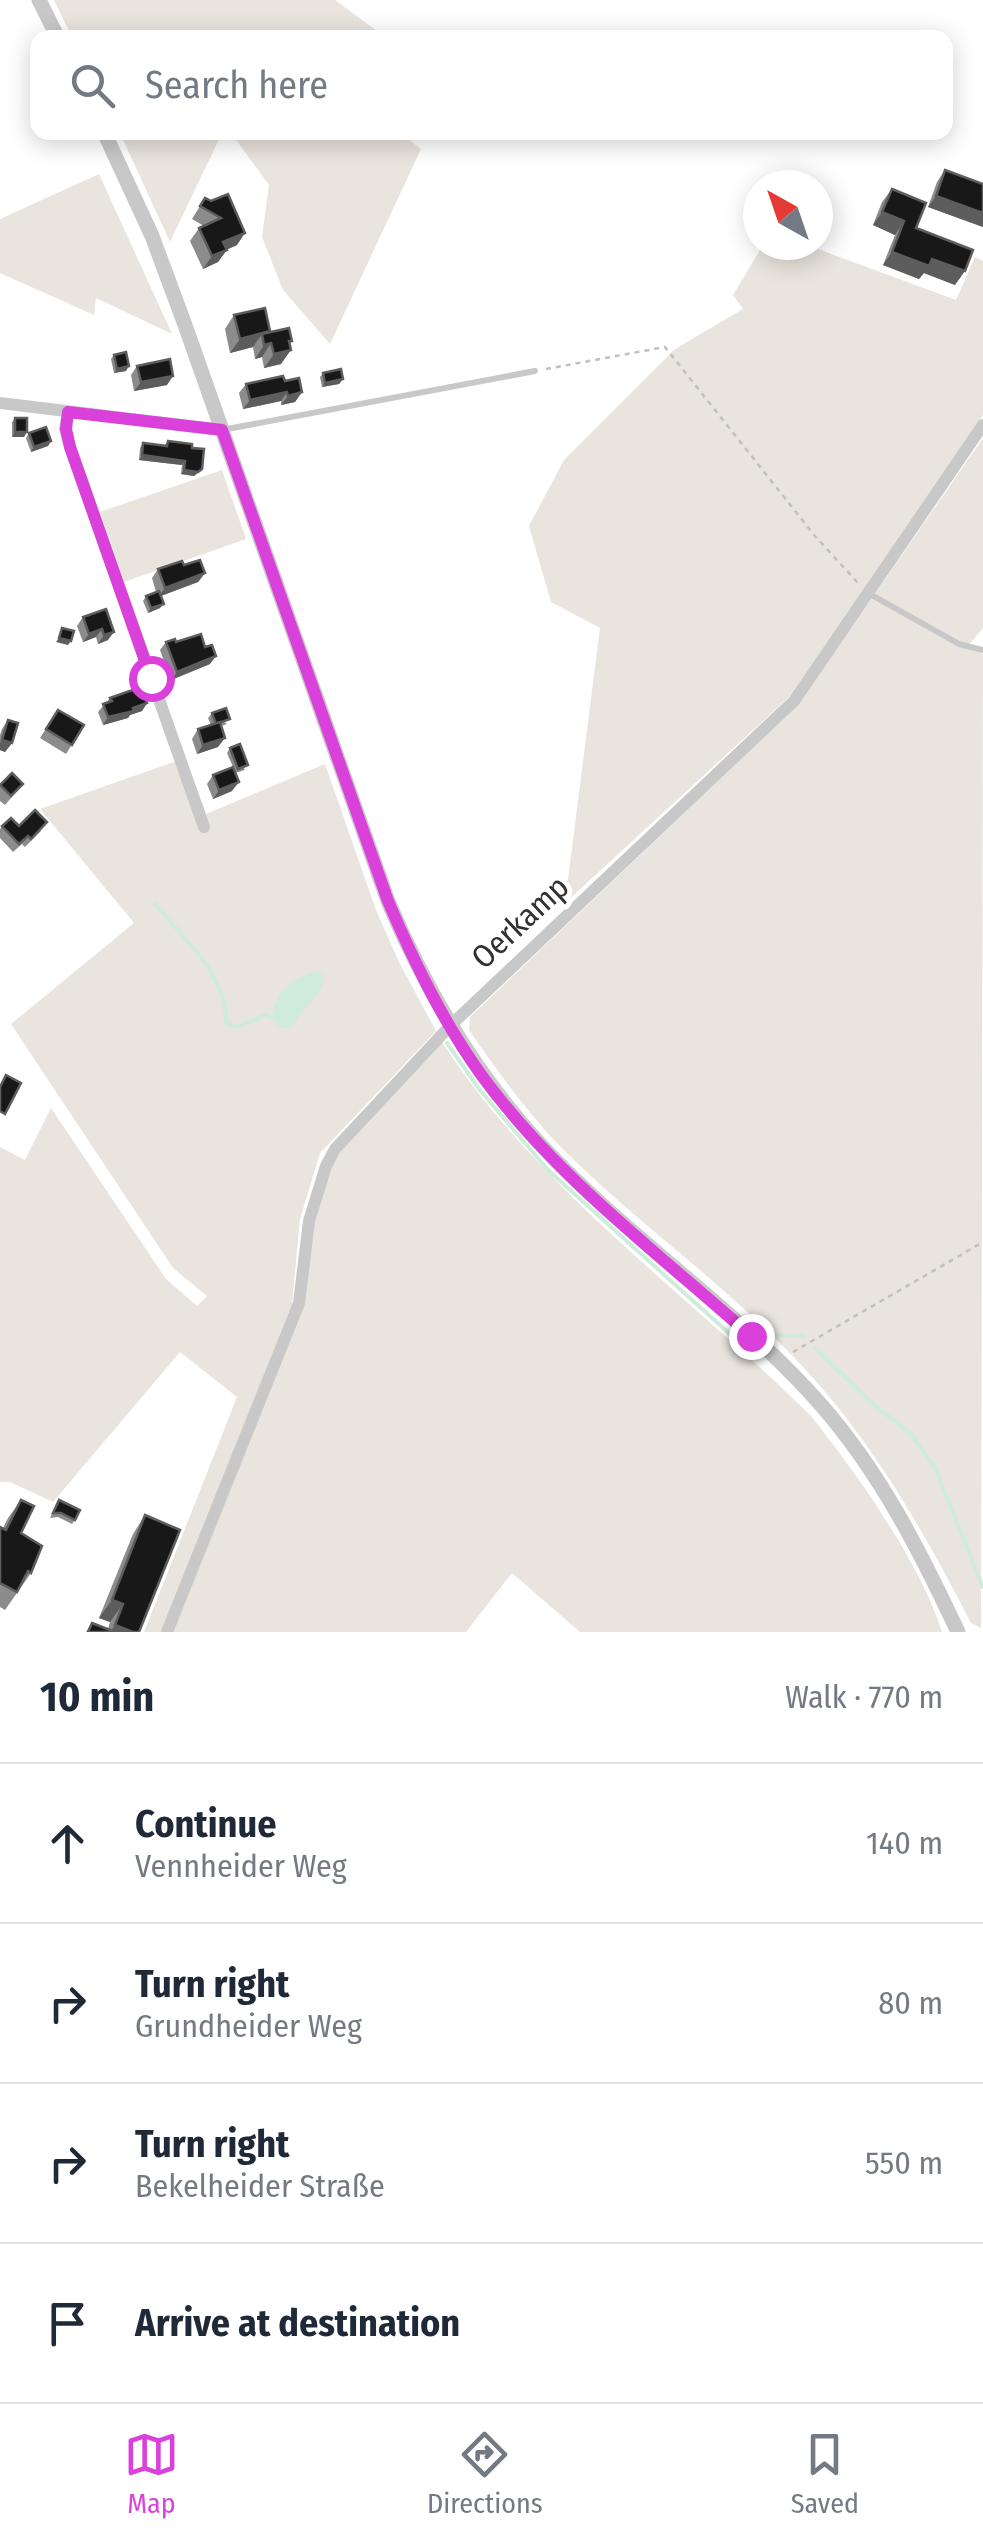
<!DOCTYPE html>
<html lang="en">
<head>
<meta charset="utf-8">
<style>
	body { margin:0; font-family:"Fira Sans Condensed",sans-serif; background:#f6f6f7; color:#1f2937 }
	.compass { position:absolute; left:743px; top:170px; width:90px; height:90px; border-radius:50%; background:#fff; box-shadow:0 5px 25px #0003; rotate:320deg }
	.stop { position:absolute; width:30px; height:30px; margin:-22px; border:8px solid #da41da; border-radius:50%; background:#fff }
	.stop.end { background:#da41da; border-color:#fff; box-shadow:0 2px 10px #0008 }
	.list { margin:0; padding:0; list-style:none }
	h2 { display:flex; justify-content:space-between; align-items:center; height:130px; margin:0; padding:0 40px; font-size:42px }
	h2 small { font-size:32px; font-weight:400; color:#747a83 }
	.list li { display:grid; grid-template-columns:65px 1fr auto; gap:30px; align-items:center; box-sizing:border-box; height:160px; padding:0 40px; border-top:2px solid #e0e1e3 }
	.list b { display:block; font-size:38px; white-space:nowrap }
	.list p { margin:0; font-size:32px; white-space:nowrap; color:#747a83 }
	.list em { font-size:32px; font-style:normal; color:#747a83 }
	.icon { flex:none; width:55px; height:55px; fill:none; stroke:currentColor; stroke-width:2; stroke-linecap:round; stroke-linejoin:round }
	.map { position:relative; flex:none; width:983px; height:1632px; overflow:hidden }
	.search { position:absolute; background:#fff; box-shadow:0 5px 25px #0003; left:30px; right:30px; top:30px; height:110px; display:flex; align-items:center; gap:25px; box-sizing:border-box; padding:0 35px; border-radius:20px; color:#747a83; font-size:38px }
	.sheet { height:770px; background:#fff }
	nav { display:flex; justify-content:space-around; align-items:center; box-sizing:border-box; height:140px; border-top:2px solid #e0e1e3; background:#fff; font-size:28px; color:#747a83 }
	nav a { display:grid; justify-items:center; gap:5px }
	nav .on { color:#da41da }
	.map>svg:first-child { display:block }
	.green { fill:#e9e4dd }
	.water { fill:#ceebdb }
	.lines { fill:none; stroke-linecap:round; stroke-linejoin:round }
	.stream { stroke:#ceebdb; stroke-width:4 }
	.path { stroke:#c1c1c1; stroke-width:2.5; stroke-dasharray:5 5; stroke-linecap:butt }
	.service { stroke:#c8c8c8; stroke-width:6 }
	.minor { stroke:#c8c8c8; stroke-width:12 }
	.tertiary { stroke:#c8c8c8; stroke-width:15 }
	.wall { fill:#8c8c8c }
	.shaded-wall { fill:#5d5d5d }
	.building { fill:#181818; stroke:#5d5d5d; stroke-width:2.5 }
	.route { stroke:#da41da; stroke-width:12 }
	.labels { text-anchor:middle; stroke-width:10; stroke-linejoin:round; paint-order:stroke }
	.street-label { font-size:32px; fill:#313131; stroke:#fff }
</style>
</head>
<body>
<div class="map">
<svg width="983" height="1632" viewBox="0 0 983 1632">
	<rect width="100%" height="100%" fill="#fff"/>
	<!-- green -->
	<g class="green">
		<polygon points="54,0 335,0 385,37 72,37"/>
		<polygon points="120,133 222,133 170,242"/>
		<polygon points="231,133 400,133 421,149 330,344 283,290 262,237 269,185"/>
		<polygon points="99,174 172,334 96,298 94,315 0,273 0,219"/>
		<polygon points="763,245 807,245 956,300 975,257 983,261 983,415 790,696 565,903 600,628 551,602 529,526 564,460 675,349 743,309 733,295"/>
		<path d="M983,438V628L967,647L983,654L981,1628L971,1623C919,1522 865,1428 784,1347C718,1280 641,1225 574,1160C533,1121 501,1076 469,1030L470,1017L798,705Z"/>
		<polygon points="222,470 246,539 124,582 100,512"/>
		<polygon points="185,758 206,814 325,764 376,910 398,960 436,1031 320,1153 300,1219 292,1304 162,1632 144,1632 237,1397 180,1352 53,1502 10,1482 0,1482 0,1147 25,1160 51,1108 166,1279 197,1306 207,1296 173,1268 11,1024 134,923 40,809"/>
		<path d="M442,1042C538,1190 687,1293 811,1416C857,1474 920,1562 942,1632H580L512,1573L466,1632H173L304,1304L314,1224L330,1167L338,1152Z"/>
	</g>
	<!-- water -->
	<path class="water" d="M319,971L324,976C324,991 301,1011 292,1027L281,1028L272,1019C274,993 294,976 319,971Z"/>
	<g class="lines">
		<!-- stream -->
		<g class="stream">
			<path d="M155,904C183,938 228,975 226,1023L237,1027L266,1015L272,1018"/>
			<polyline points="447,1043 479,1089 548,1170 752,1354 757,1348"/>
			<polyline points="764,1341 769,1335 804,1336"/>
			<polyline points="815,1348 874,1405 911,1434 935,1468 983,1587"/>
		</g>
		<!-- path -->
		<g class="path">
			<polyline points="546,369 665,347 815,536 858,583"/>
			<polyline points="793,1352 983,1242"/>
		</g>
		<!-- service -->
		<g class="service">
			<polyline points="222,430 535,371"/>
			<polyline points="868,593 959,644 983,650"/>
		</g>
		<!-- minor -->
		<g class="minor">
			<polyline points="0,403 222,430"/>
			<polyline points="68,412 65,429 70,447 204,827"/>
			<polyline points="167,1632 299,1303 309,1221 326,1166 335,1149 450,1026 794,701 983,425"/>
		</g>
		<!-- tertiary -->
		<g class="tertiary">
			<polyline points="39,0 58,38"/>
			<path d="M104,132L152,236L185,325L388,901C426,991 473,1071 539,1143C627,1238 737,1309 822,1406C881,1474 920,1551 958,1632"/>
		</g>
	</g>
	<!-- wall -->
	<g class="wall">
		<polygon points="945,170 983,184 983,227 928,207 937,182"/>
		<polygon points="892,189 916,228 955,285 924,273 919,279 883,265 895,235 873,225 882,202"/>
		<polygon points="205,198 211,201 237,245 226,250 218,262 203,269 190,241 199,228 204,226 192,219"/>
		<polygon points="234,315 270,331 289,344 281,364 264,368 262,357 255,359 253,347 230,353 225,329"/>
		<polygon points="114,355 126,371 114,373 111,359"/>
		<polygon points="137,366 167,385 134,391 131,375"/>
		<polygon points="323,373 343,379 339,384 322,387 320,377"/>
		<polygon points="285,381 302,392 295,402 281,405 281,401 243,409 239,393 246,384"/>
		<polygon points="15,418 24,437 12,437 12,422"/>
		<polygon points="29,433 51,441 48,446 31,452 26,438"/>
		<polygon points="168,441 192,448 202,469 198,473 194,476 181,474 182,465 139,460 140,448 143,443 164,446"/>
		<polygon points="184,565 205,573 198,582 161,596 160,608 148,613 143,601 146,596 156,592 152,578 158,569"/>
		<polygon points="106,609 108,640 98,644 96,637 83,642 77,626 83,617"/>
		<polygon points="166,642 176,642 210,664 171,680 160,650"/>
		<polygon points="110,698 147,703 142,711 130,715 128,718 103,725 98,712"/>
		<polygon points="58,710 84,725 66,754 40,738"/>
		<polygon points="212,713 227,724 221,726 218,747 197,754 192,739 198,729 211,725 208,718"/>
		<polygon points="8,720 12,743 5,752 0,750 0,735 2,729"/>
		<polygon points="230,748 245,770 235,773 232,791 213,799 207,784 213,775 233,767 227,753"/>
		<polygon points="23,784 5,805 0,801 0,785"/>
		<polygon points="2,826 19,826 41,831 25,847 22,844 13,852 0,838 0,829"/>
		<polygon points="21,1500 21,1533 31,1573 5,1610 0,1607 0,1527 3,1528 8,1518"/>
		<polygon points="59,1500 75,1520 72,1524 58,1517 50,1518"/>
		<polygon points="145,1515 139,1632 86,1632 92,1623 108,1629 110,1622 99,1618 133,1534"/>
	</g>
	<!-- shaded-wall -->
	<g class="shaded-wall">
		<polygon points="936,196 983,213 983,227 928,207"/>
		<polygon points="882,212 904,221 895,235 873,225"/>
		<polygon points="245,233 237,245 215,255 223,242"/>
		<polygon points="227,250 218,262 203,269 212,256"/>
		<polygon points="892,252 932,259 965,271 955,285 924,273 919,279 883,265"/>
		<polygon points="262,334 253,347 230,353 240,339"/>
		<polygon points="289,341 292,341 284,352 291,350 281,364 264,368 274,354"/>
		<polygon points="271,343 262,357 255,359 264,345"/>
		<polygon points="129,366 126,371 114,373 117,369"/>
		<polygon points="173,376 167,385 134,391 141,382"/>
		<polygon points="343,379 339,384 322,387 325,383"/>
		<polygon points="287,392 281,401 243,409 250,400"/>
		<polygon points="302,392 295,402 281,405 288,396"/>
		<polygon points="15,432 27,432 24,437 12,437"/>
		<polygon points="51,441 48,446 31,452 34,447"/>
		<polygon points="142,455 185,461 182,465 139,460"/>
		<polygon points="202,469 194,476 181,474 184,470"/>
		<polygon points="205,573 198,582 158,597 165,588"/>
		<polygon points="164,604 160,608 148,613 151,608"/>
		<polygon points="102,629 96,637 83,642 89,634"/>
		<polygon points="114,632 108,640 98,644 104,635"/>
		<polygon points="59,638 71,641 68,645 56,642"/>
		<polygon points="216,656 210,664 171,680 177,672"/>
		<polygon points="147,703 142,711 130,715 128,718 103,725 108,717"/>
		<polygon points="225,738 218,747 197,754 203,745"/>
		<polygon points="2,740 12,743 5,752 0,750 0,743"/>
		<polygon points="239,782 232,791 213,799 219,790"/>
		<polygon points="112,1600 123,1604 110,1622 99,1618"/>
		<polygon points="115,1625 133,1632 110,1632"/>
	</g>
	<!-- building -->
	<g class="building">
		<polygon points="945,170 983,184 983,213 936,196"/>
		<polygon points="892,189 926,203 916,228 973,250 965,271 932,259 929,266 892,252 904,221 882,212"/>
		<polygon points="228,194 245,233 223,242 227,250 212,256 199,228 221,218 200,206 205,198 211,201"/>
		<polygon points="265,308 270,331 240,339 234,315"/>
		<polygon points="289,328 292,341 289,341 291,350 274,354 271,343 264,345 262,334"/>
		<polygon points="126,352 129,366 117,369 114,355"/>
		<polygon points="170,359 173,376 141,382 137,366"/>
		<polygon points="341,369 343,379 325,383 323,373"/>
		<polygon points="283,376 285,381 299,378 302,392 288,396 287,392 250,400 246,384"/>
		<rect x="15" y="418" width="12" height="14"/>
		<polygon points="46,427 51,441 34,447 29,433"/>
		<polygon points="168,441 192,444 192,448 204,449 202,469 198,472 184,470 185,461 142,455 143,443 167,446"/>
		<polygon points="200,560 205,573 165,588 158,569 182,561 184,565"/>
		<polygon points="159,591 164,604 151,608 146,596"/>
		<polygon points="106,609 114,632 104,635 102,629 89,634 83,617"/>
		<polygon points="62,628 74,631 71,641 59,638"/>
		<polygon points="201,634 205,647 212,645 216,656 177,672 166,642 175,639 176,642"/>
		<polygon points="141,687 147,703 133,708 134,711 108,717 103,704 112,701 110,698"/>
		<polygon points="226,708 230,719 216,724 212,713"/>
		<polygon points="58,710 84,725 72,745 46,729"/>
		<polygon points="8,720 18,723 12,743 2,740"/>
		<polygon points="220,722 225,738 203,745 198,729"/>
		<polygon points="240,744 248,765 238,769 230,748"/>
		<polygon points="233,767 239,782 219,790 213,775"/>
		<polygon points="12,773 23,784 11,796 0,785"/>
		<polygon points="35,810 47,822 31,839 28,836 19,844 2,826 11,818 19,826"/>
		<polygon points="6,1075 21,1083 5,1114 0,1111 0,1087"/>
		<polygon points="21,1500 34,1506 21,1533 42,1546 31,1573 28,1571 17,1592 0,1583 0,1527 6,1530"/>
		<polygon points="59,1500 80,1510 75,1520 61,1513 53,1513"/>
		<polygon points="145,1515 180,1530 139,1632 133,1632 115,1625 123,1604 112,1600"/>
		<polygon points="92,1623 110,1630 109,1632 88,1632"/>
	</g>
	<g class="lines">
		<!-- route -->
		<path class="route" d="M151,678L70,447L66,429L68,412L222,430L388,901C414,962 443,1022 482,1076C555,1176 659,1254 751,1336"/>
	</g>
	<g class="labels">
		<!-- street labels -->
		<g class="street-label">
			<text transform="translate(520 922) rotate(-43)" y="11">Oerkamp</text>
		</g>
	</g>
</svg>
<svg class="compass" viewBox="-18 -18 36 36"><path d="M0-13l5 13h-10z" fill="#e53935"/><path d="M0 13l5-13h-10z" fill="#747a83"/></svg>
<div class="stop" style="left:151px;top:678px"></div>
<div class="stop end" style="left:751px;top:1336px"></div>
<div class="search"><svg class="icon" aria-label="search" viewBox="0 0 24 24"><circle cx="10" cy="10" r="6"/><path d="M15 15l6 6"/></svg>Search here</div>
</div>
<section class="sheet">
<h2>10 min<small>Walk · 770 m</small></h2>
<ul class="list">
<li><svg class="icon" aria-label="ahead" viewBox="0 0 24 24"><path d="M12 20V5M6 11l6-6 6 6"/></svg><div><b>Continue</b><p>Vennheider Weg</p></div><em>140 m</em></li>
<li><svg class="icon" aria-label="right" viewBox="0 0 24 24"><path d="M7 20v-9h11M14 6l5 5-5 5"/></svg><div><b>Turn right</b><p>Grundheider Weg</p></div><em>80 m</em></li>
<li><svg class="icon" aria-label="right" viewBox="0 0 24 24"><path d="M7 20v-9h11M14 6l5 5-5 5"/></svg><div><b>Turn right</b><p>Bekelheider Straße</p></div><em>550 m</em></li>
<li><svg class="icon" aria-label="arrive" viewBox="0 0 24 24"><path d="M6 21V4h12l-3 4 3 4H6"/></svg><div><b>Arrive at destination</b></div></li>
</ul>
</section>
<nav>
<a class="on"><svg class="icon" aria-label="map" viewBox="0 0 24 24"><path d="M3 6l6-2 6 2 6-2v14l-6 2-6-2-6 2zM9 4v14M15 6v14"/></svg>Map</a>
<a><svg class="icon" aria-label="directions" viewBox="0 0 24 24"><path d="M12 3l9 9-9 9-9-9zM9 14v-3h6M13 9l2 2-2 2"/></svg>Directions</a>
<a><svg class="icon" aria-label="saved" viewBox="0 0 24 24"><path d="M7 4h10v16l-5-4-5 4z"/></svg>Saved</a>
</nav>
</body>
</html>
